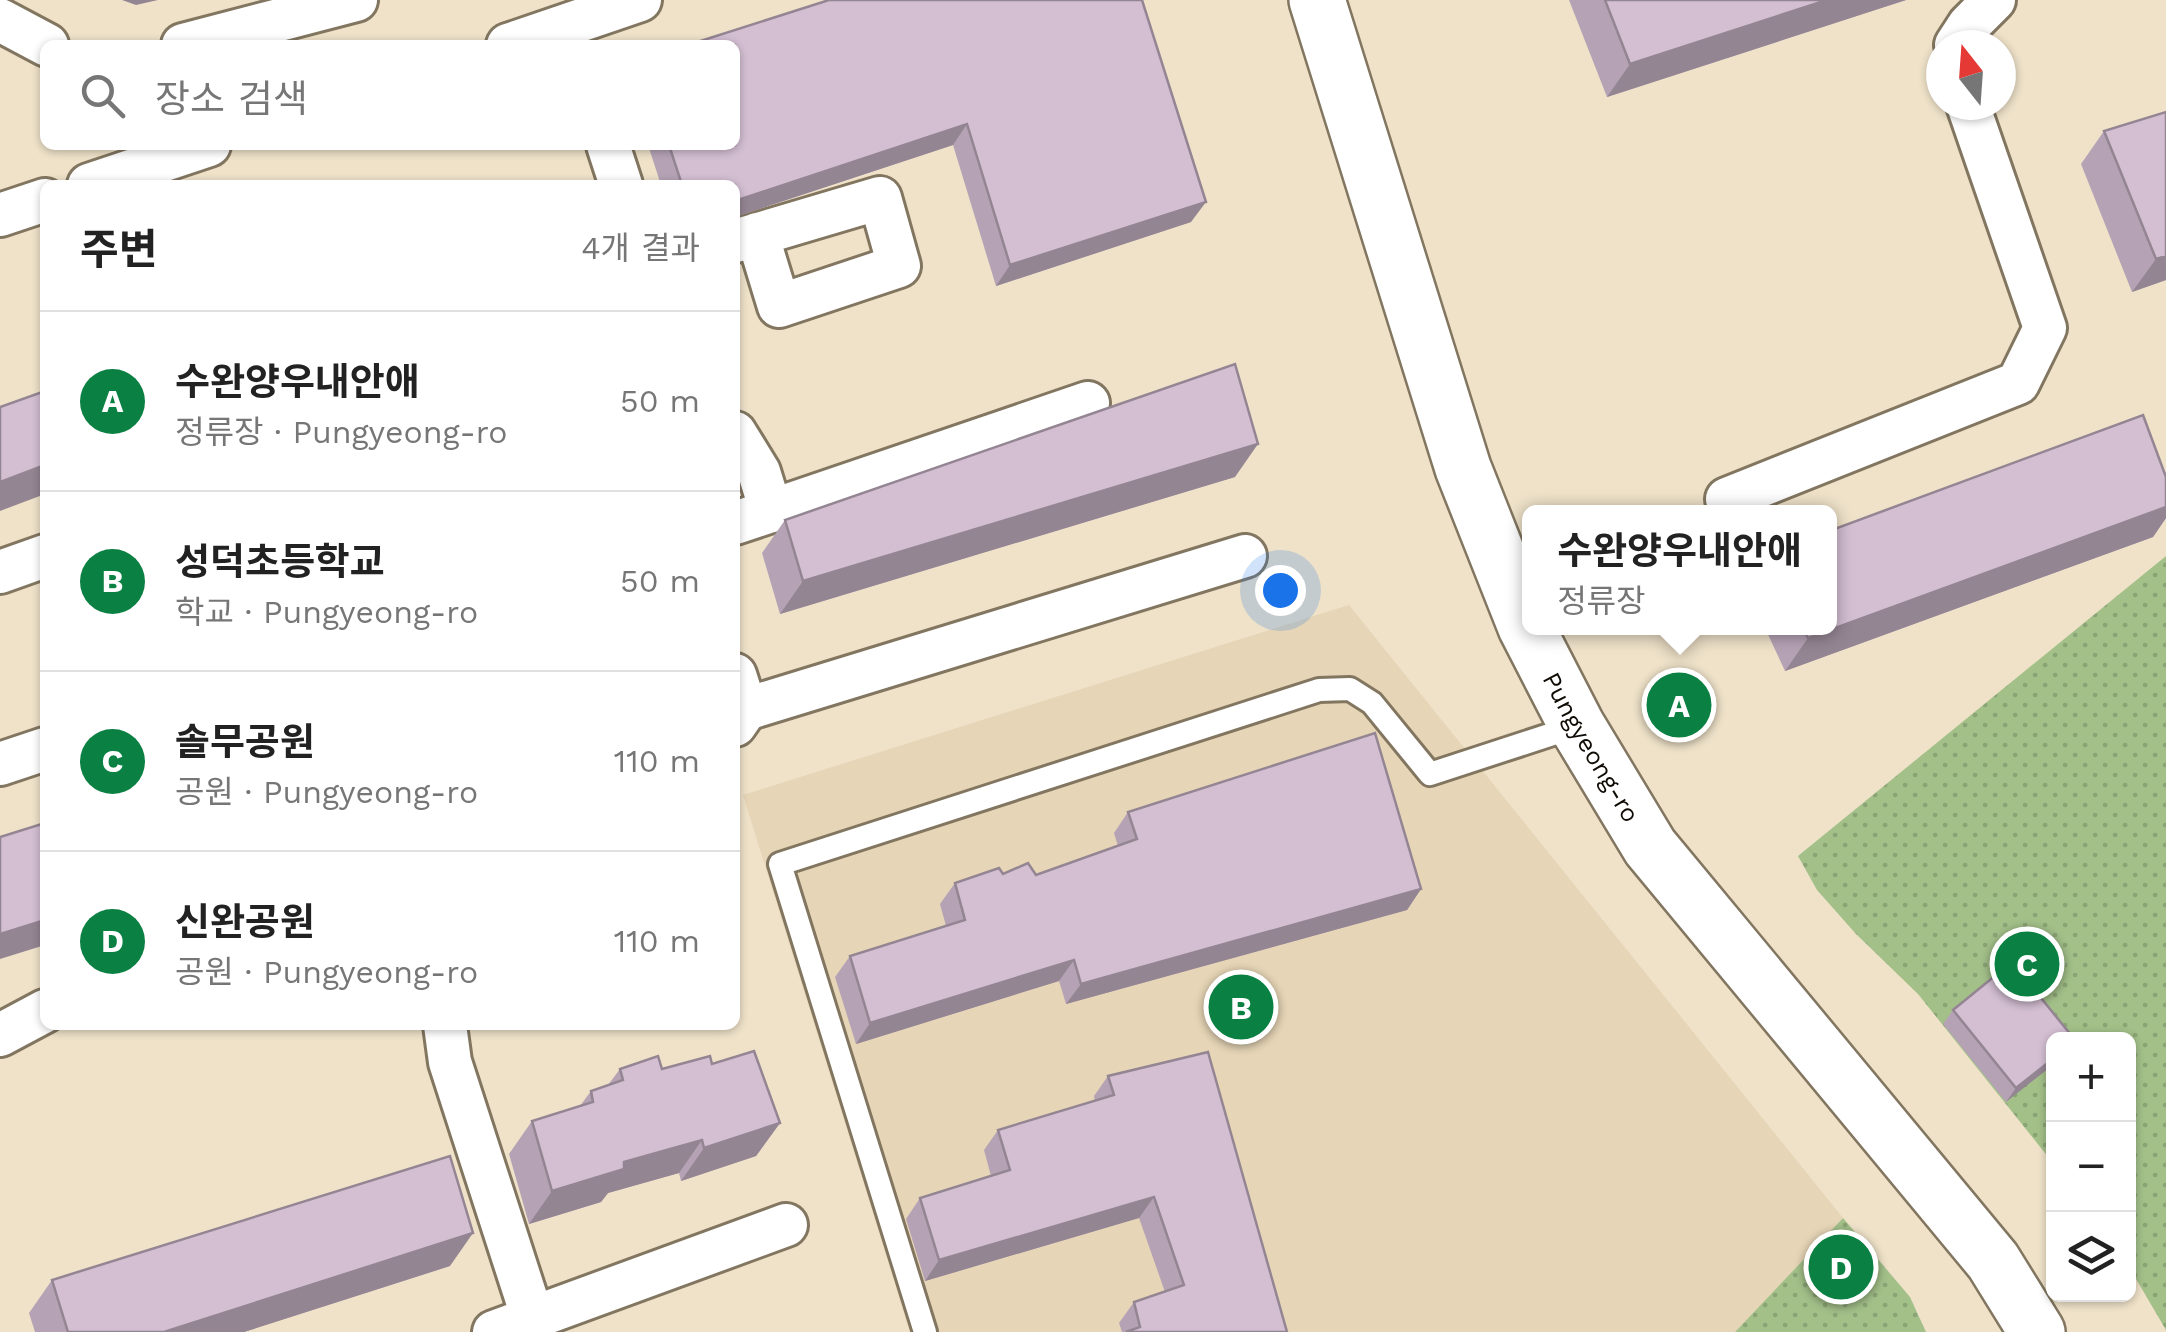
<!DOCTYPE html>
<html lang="ko">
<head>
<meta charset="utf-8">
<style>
	body { margin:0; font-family:"Work Sans","Noto Sans KR",sans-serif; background:#f2f2f2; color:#222 }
	.controls { position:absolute; right:30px; bottom:30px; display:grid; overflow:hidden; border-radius:15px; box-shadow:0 2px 8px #0004 }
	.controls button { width:90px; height:90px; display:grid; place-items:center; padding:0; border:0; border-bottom:2px solid #e0e0e0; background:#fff; color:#222; font:50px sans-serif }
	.compass { position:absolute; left:1926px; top:30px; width:90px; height:90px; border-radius:50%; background:#fff; box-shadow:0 2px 8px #0004; rotate:343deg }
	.you { position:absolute; left:1280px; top:590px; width:35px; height:35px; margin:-25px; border:8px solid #fff; border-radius:50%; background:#1a73e8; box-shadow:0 0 0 15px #1a73e833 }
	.badge { display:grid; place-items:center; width:65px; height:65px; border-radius:50%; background:#0b8043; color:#fff; font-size:32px; font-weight:700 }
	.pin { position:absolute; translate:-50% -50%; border:5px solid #fff; box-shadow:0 2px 10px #0006 }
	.popup { position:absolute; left:1522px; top:505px; width:315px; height:130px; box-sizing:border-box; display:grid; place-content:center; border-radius:15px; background:#fff; filter:drop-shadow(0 2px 8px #0005); font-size:32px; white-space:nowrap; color:#767676 }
	.popup b { font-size:38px; color:#222 }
	.popup::after { content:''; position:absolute; left:50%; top:100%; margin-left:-20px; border:20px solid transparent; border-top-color:#fff }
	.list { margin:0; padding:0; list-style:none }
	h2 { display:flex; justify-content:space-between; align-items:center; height:130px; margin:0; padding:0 40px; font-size:42px }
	h2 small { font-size:32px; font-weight:400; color:#767676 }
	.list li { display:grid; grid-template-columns:65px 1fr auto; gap:30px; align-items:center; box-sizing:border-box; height:180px; padding:0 40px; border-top:2px solid #e0e0e0 }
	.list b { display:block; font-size:38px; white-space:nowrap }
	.list p { margin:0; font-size:32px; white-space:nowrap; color:#767676 }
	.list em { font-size:32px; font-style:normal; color:#767676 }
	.icon { flex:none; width:55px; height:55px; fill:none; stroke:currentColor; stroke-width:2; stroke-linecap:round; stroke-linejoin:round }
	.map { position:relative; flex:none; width:2166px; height:1332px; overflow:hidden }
	.search { position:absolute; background:#fff; box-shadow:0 2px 8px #0004; left:40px; top:40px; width:700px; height:110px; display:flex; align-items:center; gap:25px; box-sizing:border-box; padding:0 35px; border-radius:15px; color:#767676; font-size:38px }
	.panel { position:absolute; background:#fff; box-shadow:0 2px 8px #0004; left:40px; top:180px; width:700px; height:850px; border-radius:15px }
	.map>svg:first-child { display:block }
	.built { fill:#e6d5b6 }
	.grass { fill:url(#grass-dots) }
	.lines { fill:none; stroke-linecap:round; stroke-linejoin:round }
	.service-casing { stroke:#827660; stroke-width:28 }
	.minor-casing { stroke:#827660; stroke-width:48 }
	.secondary-casing { stroke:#827660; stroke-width:60 }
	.service { stroke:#fff; stroke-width:22 }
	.minor { stroke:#fff; stroke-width:42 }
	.secondary { stroke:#fff; stroke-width:55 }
	.wall { fill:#b5a3b5 }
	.shaded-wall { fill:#948593 }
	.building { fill:#d3bed2; stroke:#948593; stroke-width:2.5 }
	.labels { text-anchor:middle; stroke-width:9; stroke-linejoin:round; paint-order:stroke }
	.street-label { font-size:25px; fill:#0f0b04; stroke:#fff }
</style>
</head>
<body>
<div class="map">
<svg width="2166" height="1332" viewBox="0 0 2166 1332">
	<defs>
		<pattern id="grass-dots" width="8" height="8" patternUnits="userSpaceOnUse" patternTransform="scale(2.5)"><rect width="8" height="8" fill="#a3c089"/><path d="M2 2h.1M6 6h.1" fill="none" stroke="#8ba475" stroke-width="1.8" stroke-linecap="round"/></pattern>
	</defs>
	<rect width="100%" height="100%" fill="#efe2c9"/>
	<!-- built -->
	<polygon class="built" points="1349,605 1843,1218 1735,1332 910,1332 743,795"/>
	<!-- grass -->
	<g class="grass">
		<polygon points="2166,556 2166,1330 2129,1267 2128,1040 2054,1040 2053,1163 1918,994 1856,934 1817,890 1798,856"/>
		<polygon points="1843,1218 1910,1297 1926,1332 1735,1332"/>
	</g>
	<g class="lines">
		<!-- service casing -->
		<g class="service-casing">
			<polyline id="service" points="925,1332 780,864 1319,690 1350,689 1372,703 1430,774 1577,726"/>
		</g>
		<!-- minor casing -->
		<g class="minor-casing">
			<g id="minor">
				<polyline points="0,20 47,45"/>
				<polyline points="183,45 356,0"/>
				<polyline points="508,45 640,0"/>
				<polyline points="1956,45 1969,25 1994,0"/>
				<polyline points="608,145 621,185"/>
				<polyline points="89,185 209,145"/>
				<polyline points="0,215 45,200"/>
				<polyline points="735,241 880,198 899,266 779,306 757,234"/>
				<polyline points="735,433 759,472 771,511 1088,403"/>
				<polyline points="1727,499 2018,383 2045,328 1968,105"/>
				<polyline points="735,523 771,511"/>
				<polyline points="0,572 45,556"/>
				<polyline points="735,675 746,709 735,725"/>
				<polyline points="746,709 1245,556"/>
				<polyline points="0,764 45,749"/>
				<polyline points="445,1025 450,1062 533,1319 525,1332"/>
				<polyline points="0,1035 45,1011"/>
				<polyline points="494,1332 786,1225"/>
			</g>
		</g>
		<!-- secondary casing -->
		<g class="secondary-casing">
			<g id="secondary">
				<path id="s1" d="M1317,0L1463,468L1526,627L1577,726L1650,847L1993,1261L2037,1332"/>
			</g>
		</g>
		<!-- service -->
		<use href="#service" class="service"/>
		<!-- minor -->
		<use href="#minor" class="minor"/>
		<!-- secondary -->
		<use href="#secondary" class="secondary"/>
	</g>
	<!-- wall -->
	<g class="wall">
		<polygon points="829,0 1191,222 996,286 953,145 735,217 735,185 661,185 648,145 735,145"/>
		<polygon points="1569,0 1906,0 1607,97"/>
		<polygon points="2166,112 2166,280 2132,292 2081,164 2104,131"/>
		<polygon points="1235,477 780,614 762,553 785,520"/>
		<polygon points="2166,477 2166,518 2153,537 1785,671 1765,628 1829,628"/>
		<polygon points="1128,812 1421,889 1407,910 1066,1004 1059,981 856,1044 835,977 850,956 946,926 940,904 955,883 1003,874 1036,875 1118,846 1114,833"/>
		<polygon points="1953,1010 2075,1040 2006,1102 1943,1024"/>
		<polygon points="712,1064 780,1123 756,1156 681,1181 679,1173 608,1193 601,1202 529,1224 509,1154 532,1121 580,1106 591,1091 608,1085 620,1069 662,1069"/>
		<polygon points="1108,1076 1287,1332 1122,1332 1119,1323 1134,1302 1165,1292 1139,1218 925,1281 906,1219 920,1198 991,1176 984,1150 998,1130 1095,1101 1094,1096"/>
		<polygon points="450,1266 244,1332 35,1332 29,1313 52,1280"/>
	</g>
	<!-- shaded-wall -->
	<g class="shaded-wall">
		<polygon points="122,0 158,0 136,5"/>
		<polygon points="1827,0 1906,0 1607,97 1630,64"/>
		<polygon points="967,124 953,145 735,217 735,201"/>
		<polygon points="1206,202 1191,222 996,286 1010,265"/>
		<polygon points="2166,256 2166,280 2132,292 2156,259"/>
		<polygon points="1258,444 1235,477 780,614 803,581"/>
		<polygon points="45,465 45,494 0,511 0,482"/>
		<polygon points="2166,507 2166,518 2153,537 1785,671 1808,638"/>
		<polygon points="1421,889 1407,910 1066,1004 1081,984"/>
		<polygon points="45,920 45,945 0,959 0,934"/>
		<polygon points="1074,960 1059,981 856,1044 870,1023"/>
		<polygon points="2054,1058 2054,1064 2006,1102 2016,1088"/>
		<polygon points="780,1123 756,1156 681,1181 704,1148"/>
		<polygon points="702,1140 679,1173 608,1193 601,1202 529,1224 552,1191 624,1162"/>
		<polygon points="1154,1197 1139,1218 925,1281 939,1260"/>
		<polygon points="473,1233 450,1266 244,1332 164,1332"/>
	</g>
	<!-- building -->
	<g class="building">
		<polygon points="829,0 1142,0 1206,202 1010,265 967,124 735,201 735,185 682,185 669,145 735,145 735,45 688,45"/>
		<polygon points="1605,0 1827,0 1630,64"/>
		<polygon points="2166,112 2166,256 2156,259 2104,131"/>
		<polygon points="1235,364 1258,444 803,581 785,520"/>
		<polygon points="45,391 45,465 0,482 0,407"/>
		<polygon points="2143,415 2166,477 2166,507 1808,638 1803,628 1829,628 1829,531"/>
		<polygon points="1375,733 1421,889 1081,984 1074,960 870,1023 850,956 965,920 955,883 999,868 1003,874 1028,863 1036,875 1137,839 1128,812"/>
		<polygon points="45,823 45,920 0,934 0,837"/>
		<polygon points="2012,962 2075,1040 2054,1040 2054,1058 2016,1088 1953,1010"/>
		<polygon points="754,1051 780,1123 704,1148 702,1140 624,1162 624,1169 552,1191 532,1121 593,1102 591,1091 623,1080 620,1069 658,1056 662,1069 710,1056 712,1064"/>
		<polygon points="1208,1052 1287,1332 1126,1332 1140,1327 1134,1302 1184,1285 1154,1197 939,1260 920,1198 1010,1170 998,1130 1114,1095 1108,1076"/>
		<polygon points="450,1156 473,1233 164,1332 68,1332 52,1280"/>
	</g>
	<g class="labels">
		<!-- street labels -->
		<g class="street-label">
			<text dy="9" stroke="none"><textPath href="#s1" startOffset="798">Pungyeong-ro</textPath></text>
		</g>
	</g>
</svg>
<div class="controls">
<button>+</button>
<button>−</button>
<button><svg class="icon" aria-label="layers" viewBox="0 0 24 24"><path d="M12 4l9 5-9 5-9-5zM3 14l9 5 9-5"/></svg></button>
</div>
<svg class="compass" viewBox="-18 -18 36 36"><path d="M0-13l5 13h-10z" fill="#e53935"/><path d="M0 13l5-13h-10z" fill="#767676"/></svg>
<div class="you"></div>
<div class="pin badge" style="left:1679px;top:705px">A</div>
<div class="popup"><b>수완양우내안애</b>정류장</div>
<div class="pin badge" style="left:1241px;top:1007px">B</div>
<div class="pin badge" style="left:2027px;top:964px">C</div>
<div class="pin badge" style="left:1841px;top:1267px">D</div>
<div class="search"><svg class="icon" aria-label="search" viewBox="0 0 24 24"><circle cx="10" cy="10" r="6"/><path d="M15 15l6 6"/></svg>장소 검색</div>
<section class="panel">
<h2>주변<small>4개 결과</small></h2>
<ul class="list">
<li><span class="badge">A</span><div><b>수완양우내안애</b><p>정류장 · Pungyeong-ro</p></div><em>50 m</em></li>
<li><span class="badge">B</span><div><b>성덕초등학교</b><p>학교 · Pungyeong-ro</p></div><em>50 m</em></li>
<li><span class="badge">C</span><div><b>솔무공원</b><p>공원 · Pungyeong-ro</p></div><em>110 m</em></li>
<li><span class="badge">D</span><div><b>신완공원</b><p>공원 · Pungyeong-ro</p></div><em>110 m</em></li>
</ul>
</section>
</div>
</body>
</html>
